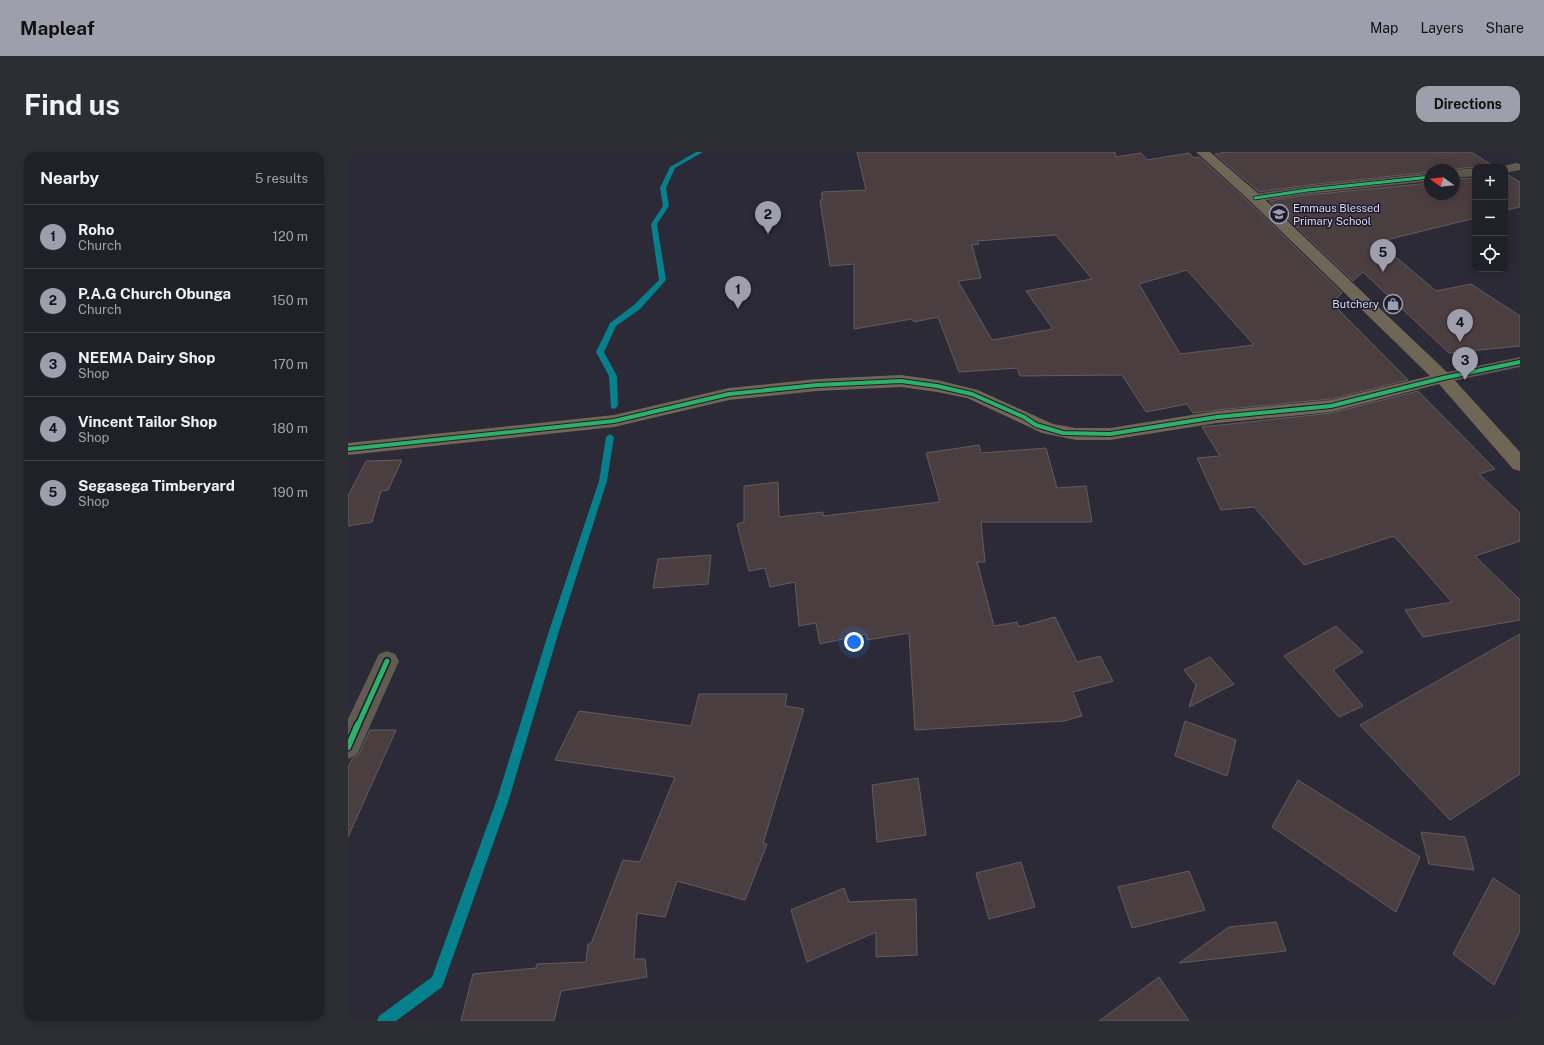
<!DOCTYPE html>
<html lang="en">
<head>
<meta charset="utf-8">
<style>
	body { margin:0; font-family:"Public Sans",sans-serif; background:#2d2d34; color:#f1f3f6 }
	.controls { position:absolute; right:12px; top:12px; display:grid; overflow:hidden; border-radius:8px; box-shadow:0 2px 10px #0003 }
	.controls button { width:36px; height:36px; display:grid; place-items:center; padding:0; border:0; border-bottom:1px solid #3d3e45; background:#202028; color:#f1f3f6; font:20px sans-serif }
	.compass { position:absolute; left:1076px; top:12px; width:36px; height:36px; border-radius:50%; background:#202028; box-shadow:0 2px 10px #0003; rotate:285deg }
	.you { position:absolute; left:506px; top:490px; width:14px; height:14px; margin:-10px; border:3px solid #fff; border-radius:50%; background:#1a73e8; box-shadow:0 0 0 6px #1a73e833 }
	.badge { display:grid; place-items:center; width:26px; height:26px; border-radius:50%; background:#9e9eac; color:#111; font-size:13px; font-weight:700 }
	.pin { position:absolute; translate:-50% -33px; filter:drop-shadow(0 1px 2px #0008) }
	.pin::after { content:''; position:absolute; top:21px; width:14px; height:12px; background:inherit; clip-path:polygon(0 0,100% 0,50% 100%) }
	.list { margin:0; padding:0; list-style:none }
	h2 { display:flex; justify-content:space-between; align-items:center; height:52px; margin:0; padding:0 16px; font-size:17px }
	h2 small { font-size:13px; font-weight:400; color:#a2a3a8 }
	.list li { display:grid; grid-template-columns:26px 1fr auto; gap:12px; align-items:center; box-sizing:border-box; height:64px; padding:0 16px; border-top:1px solid #3d3e45 }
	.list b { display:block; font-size:15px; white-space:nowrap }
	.list p { margin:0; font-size:13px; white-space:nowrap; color:#a2a3a8 }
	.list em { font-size:13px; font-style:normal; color:#a2a3a8 }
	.icon { flex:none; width:22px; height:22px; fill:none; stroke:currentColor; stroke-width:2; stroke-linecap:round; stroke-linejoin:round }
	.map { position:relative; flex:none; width:1172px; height:869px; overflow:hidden; border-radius:12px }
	header { display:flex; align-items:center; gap:24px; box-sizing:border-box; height:56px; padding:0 20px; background:#9e9eac; color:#111 }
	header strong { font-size:19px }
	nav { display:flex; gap:22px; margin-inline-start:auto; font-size:14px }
	.intro { display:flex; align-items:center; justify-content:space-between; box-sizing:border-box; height:96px; padding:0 24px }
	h1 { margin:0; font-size:28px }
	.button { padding:10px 18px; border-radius:12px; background:#9e9eac; color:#111; font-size:14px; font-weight:700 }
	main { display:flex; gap:24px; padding:0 24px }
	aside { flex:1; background:#202028; border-radius:12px; box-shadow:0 2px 10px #0003 }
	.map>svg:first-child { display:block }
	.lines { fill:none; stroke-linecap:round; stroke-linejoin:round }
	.stream { fill:#04818c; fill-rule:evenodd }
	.building { fill:#4b3e40; stroke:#635d60; fill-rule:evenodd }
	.street { fill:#625b50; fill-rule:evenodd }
	.secondary { fill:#6f6656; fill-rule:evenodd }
	.cycleway-far3-casing { stroke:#1d1b30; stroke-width:4.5 }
	.cycleway-far2-casing { stroke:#1d1b30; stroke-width:6 }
	.cycleway-far1-casing { stroke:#1d1b30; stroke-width:8 }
	.cycleway-casing { stroke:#1d1b30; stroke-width:9 }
	.cycleway-far3 { stroke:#2db169; stroke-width:3 }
	.cycleway-far2 { stroke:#2db169; stroke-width:4 }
	.cycleway-far1 { stroke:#2db169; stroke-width:5 }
	.cycleway { stroke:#2db169; stroke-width:6 }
	.labels { text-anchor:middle; stroke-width:3; stroke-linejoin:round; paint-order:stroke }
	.far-poi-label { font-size:11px; fill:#dcdceb; stroke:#1d1b30; text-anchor:start }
</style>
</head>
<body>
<header>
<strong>Mapleaf</strong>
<nav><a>Map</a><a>Layers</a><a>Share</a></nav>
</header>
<div class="intro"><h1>Find us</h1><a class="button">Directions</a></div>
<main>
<aside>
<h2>Nearby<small>5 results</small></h2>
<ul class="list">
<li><span class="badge">1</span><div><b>Roho</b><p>Church</p></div><em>120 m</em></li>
<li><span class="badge">2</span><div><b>P.A.G Church Obunga</b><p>Church</p></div><em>150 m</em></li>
<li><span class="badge">3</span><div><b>NEEMA Dairy Shop</b><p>Shop</p></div><em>170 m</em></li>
<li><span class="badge">4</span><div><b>Vincent Tailor Shop</b><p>Shop</p></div><em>180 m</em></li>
<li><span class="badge">5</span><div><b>Segasega Timberyard</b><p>Shop</p></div><em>190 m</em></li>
</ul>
</aside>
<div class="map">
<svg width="1172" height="869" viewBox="0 0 1172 869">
	<rect width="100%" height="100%" fill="#2b2a36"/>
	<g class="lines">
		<!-- stream -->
		<g class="stream">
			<polygon points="348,0 355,0 327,16 318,36 321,54 309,72 318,128 292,157 268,174 256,200 269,224 270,254 266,257 263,256 261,224 248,200 262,171 286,153 311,128 303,72 315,54 312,36 322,15"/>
			<polygon points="262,282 266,285 259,329 211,479 161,647 96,830 94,835 48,869 29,869 31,864 84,825 149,647 201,479 251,329 258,285"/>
		</g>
	</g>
	<!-- building -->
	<g class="building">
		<path d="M509,0H767L768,5L793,1L799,8L841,1L846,6L851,5L901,50L994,141L984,151L1060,228L983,247L869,258L845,261L839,252L798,260L774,223L672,224L669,216L611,220L590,165L566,170L564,167L506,177V112L482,114L472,48H474V40L518,38ZM708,83L744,127L678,139L705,177L644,188L610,129L633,126L624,93L631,92L629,89ZM839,118L906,193L832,202L791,132Z"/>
		<polygon points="879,0 1123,0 1147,15 1127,15 1106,17 1104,18 1082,18 1082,20 960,33 911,40 867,2"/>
		<polygon points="1157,22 1159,22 1172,30 1172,55 1157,58"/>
		<polygon points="1127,26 1127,66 1030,90 1088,139 1123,132 1172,164 1172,194 1101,201 1015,120 1005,129 921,49 960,43 1082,31 1082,42 1106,42 1106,27"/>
		<polygon points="1070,239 1147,317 1131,322 1172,361 1172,389 1127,404 1172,448 1172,468 1075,485 1057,458 1104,450 1046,384 956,413 906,355 873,358 849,306 872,304 854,275 983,261"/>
		<polygon points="631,293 633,301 698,296 709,336 738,334 744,370 633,370 637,410 629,410 646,474 669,470 671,475 707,465 729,510 752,504 765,529 725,540 734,564 716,569 567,578 561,481 519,488 518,482 472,492 468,471 451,474 447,430 422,435 417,416 401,419 389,372 396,370 396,334 430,330 431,365 475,360 475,364 592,350 578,301"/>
		<polygon points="54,308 40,338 33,339 24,370 0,374 0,344 18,309"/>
		<polygon points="363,403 360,432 305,436 310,407"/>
		<polygon points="988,474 1015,500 985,518 1015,554 991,565 936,504"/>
		<polygon points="1172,482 1172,622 1102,668 1012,573"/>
		<polygon points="862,505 886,532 841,555 848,533 836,518"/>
		<polygon points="351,542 439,542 437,554 456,557 415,691 419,692 397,748 329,729 317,765 289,761 286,807 297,807 299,825 213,839 206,869 113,869 125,822 188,816 189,812 238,810 240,792 243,792 275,708 292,710 327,625 207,608 231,559 343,574"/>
		<polygon points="837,569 888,588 879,624 827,604"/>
		<polygon points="22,578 48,578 0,685 0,615 4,607 10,604"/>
		<polygon points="570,626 578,683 529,690 524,633"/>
		<polygon points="950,628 1072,705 1048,760 924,675"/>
		<polygon points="1073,680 1117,685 1126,718 1081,712"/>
		<polygon points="673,710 687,755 641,767 628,721"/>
		<polygon points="841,719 857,758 784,776 770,735"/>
		<polygon points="1145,726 1172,744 1172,779 1146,833 1105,802"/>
		<polygon points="496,736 501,750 568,747 569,803 528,805 528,780 459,810 443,758"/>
		<polygon points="928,770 938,799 831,811 881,775"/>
		<polygon points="811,825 841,869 751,869"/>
	</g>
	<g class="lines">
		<!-- street -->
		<g class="street">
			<polygon points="1168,11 1172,12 1172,18 1157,21 1157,15 1152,15"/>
			<polygon points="1127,16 1127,24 1106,26 1106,18"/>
			<polygon points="1082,21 1082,29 960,42 907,50 902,49 900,46 902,43 907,42 960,34"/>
			<polygon points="1172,205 1172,215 1095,231 1089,230 1086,226 1089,222 1095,221"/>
			<polygon points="39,499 47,502 51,509 9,603 0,607 0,567 31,502"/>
		</g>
		<!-- secondary -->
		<polygon class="secondary" points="848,0 862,0 912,43 1101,222 1172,300 1172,319 1165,317 1091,232 983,260 869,271 762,288 728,288 694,281 619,246 589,240 553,235 469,239 381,248 266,275 0,303 0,291 266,263 381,236 469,227 553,223 589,228 630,238 705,272 728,276 762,276 869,259 983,248 1082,224 902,49"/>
		<!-- cycleway-far3 casing -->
		<g class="cycleway-far3-casing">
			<polyline id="cycleway-far3" points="907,46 960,38 1082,25"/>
		</g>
		<!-- cycleway-far2 casing -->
		<g class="cycleway-far2-casing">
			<polyline id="cycleway-far2" points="0,297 266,269 381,242 469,233 553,229 589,234 624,242 676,265 688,273 715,281 762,282 869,265 983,254 1095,226 1172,210"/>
		</g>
		<!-- cycleway-far1 casing -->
		<g class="cycleway-far1-casing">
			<polyline id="cycleway-far1" points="10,573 39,509"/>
		</g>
		<!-- cycleway casing -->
		<g class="cycleway-casing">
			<polyline id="cycleway" points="0,595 10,572"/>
		</g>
		<!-- cycleway-far3 -->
		<use href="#cycleway-far3" class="cycleway-far3"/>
		<!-- cycleway-far2 -->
		<use href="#cycleway-far2" class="cycleway-far2"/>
		<!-- cycleway-far1 -->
		<use href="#cycleway-far1" class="cycleway-far1"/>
		<!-- cycleway -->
		<use href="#cycleway" class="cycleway"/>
	</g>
	<!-- icons -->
	<defs>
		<g id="school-ring" transform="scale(1)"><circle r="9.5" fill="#1d1b30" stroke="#9e9eac" stroke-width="1.5"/><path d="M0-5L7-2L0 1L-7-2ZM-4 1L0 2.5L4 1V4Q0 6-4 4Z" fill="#9e9eac"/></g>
		<g id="shop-ring" transform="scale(1)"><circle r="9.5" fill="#1d1b30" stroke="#9e9eac" stroke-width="1.5"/><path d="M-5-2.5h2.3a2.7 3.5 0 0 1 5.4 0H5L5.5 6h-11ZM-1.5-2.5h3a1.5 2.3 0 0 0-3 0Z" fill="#9e9eac"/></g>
	</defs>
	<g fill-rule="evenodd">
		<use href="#school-ring" x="931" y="62"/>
		<use href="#shop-ring" x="1045" y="152"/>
	</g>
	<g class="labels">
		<!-- far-poi labels -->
		<g class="far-poi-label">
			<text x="945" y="60">Emmaus Blessed<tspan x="945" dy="13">Primary School</tspan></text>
			<text x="1031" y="156" text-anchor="end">Butchery</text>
		</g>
	</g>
</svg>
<div class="controls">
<button>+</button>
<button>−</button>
<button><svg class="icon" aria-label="locate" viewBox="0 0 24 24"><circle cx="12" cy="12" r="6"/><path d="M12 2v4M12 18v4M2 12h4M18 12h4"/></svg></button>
</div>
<svg class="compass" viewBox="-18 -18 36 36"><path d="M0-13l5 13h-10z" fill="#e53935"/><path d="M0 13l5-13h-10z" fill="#a2a3a8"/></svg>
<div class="you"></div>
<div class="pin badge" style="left:390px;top:157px">1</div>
<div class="pin badge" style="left:420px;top:82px">2</div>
<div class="pin badge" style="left:1117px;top:228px">3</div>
<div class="pin badge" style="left:1112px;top:190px">4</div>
<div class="pin badge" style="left:1035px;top:120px">5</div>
</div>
</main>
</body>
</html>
